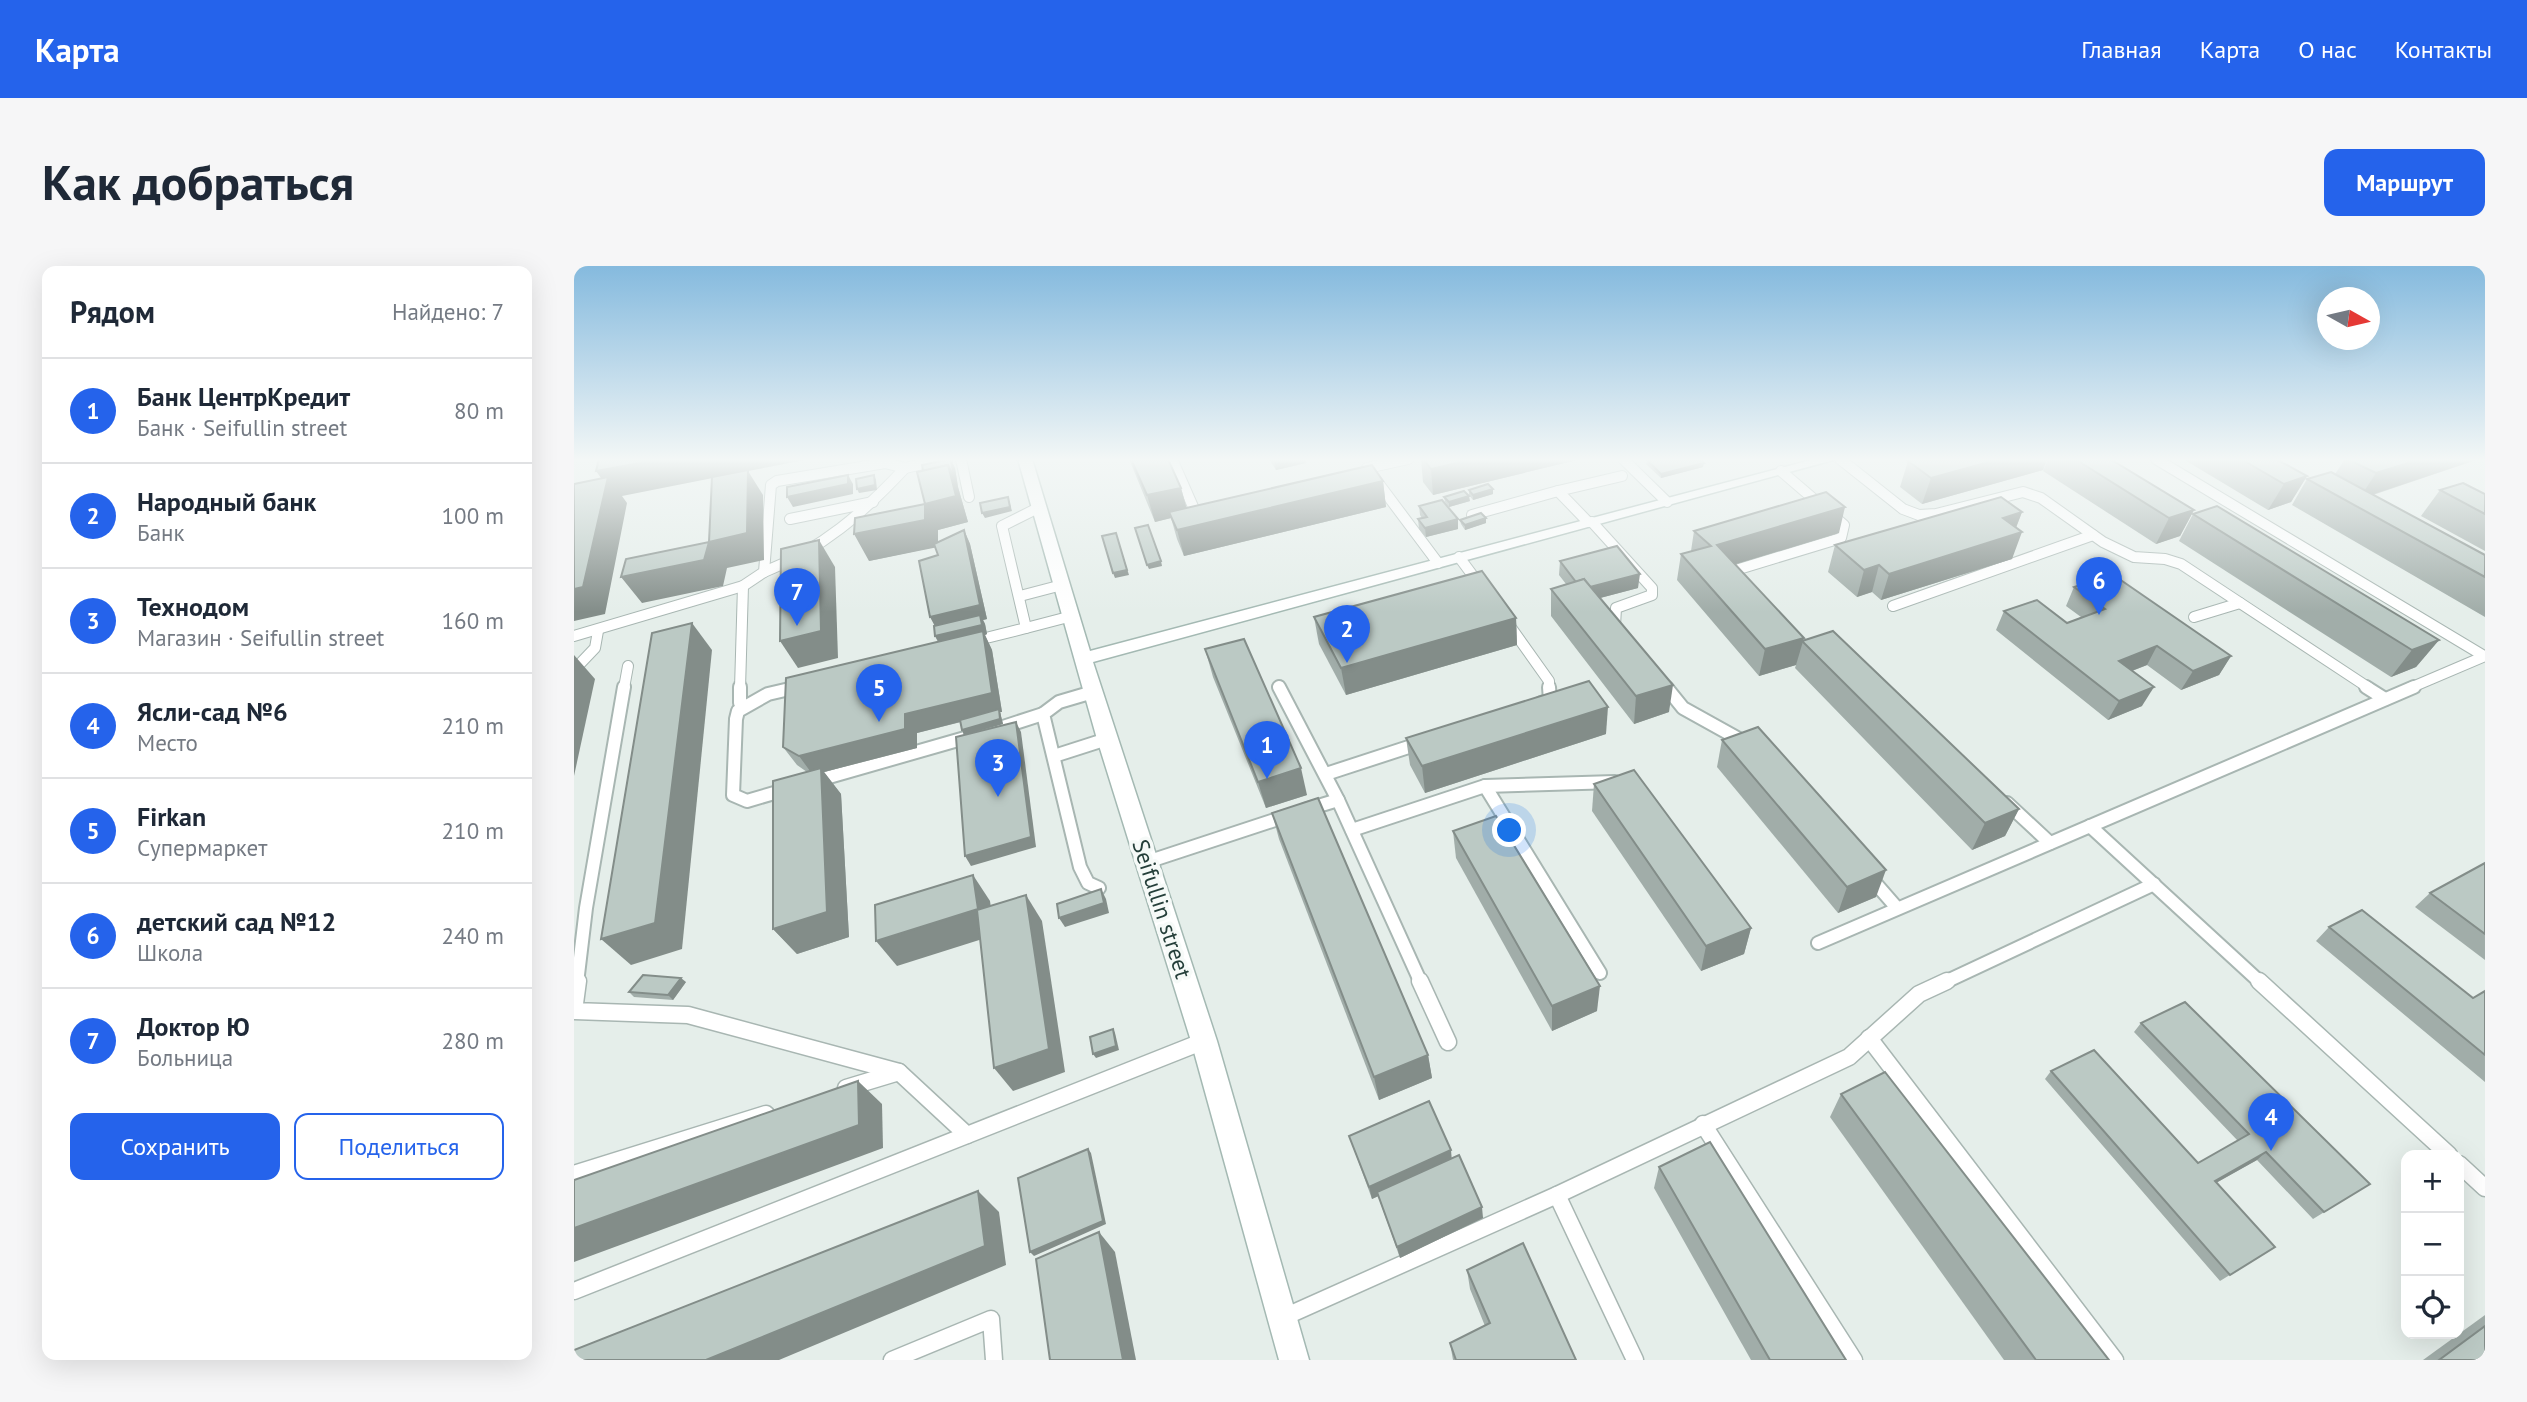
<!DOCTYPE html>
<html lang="ru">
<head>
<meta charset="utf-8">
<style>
	body { margin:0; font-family:"PT Sans",sans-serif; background:#f6f6f7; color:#1f2937 }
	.controls { position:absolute; right:21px; bottom:21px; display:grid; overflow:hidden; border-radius:14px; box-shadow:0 7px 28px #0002 }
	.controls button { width:63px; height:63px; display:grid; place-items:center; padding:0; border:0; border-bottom:2px solid #e0e1e3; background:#fff; color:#1f2937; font:35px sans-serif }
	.compass { position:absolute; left:1743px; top:21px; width:63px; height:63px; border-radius:50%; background:#fff; box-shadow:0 7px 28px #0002; rotate:98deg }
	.you { position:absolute; left:936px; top:565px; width:24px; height:24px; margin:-18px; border:5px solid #fff; border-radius:50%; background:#1a73e8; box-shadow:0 0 0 10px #1a73e833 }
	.badge { display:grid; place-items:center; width:46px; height:46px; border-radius:50%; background:#2563eb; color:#fff; font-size:23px; font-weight:700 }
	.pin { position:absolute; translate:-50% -58px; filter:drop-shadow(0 2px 4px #0008) }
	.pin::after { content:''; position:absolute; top:37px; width:24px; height:21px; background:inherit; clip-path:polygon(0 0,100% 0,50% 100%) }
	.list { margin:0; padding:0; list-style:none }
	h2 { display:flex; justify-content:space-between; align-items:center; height:91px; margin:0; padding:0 28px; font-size:30px }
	h2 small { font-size:23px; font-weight:400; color:#747a83 }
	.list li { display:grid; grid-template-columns:46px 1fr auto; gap:21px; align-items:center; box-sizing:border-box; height:105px; padding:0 28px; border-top:2px solid #e0e1e3 }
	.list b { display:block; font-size:26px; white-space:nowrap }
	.list p { margin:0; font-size:23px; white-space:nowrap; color:#747a83 }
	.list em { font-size:23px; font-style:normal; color:#747a83 }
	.actions { display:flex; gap:14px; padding:21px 28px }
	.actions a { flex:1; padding:16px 0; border:2px solid #2563eb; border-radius:14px; text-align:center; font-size:24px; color:#2563eb }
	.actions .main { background:#2563eb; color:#fff }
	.icon { flex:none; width:38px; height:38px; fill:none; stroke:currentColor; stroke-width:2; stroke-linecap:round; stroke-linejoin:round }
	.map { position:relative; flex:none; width:1911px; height:1094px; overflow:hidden; border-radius:14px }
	header { display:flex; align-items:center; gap:42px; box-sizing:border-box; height:98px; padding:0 35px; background:#2563eb; color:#fff }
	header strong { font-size:33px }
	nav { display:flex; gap:38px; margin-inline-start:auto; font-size:24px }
	.intro { display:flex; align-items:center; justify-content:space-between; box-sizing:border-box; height:168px; padding:0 42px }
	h1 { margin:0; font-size:49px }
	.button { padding:18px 32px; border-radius:14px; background:#2563eb; color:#fff; font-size:24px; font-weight:700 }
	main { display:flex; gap:42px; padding:0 42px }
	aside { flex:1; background:#fff; border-radius:14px; box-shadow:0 7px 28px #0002 }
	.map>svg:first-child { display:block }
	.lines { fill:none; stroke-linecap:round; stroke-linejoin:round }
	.lane-far2-casing { stroke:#a8b6b2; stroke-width:12 }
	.lane-far1-casing { stroke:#a8b6b2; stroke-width:16 }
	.lane-casing { stroke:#a8b6b2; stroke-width:19 }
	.secondary-casing { stroke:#a4b9b3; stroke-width:3 }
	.lane-far2 { stroke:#fff; stroke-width:10 }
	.lane-far1 { stroke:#fff; stroke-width:12 }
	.lane { stroke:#fff; stroke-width:16 }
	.secondary { fill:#fff; fill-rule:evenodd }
	.wall { fill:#a1ada9 }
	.shaded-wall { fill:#838d89 }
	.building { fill:#bbc9c4; stroke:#838d89; stroke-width:2 }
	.labels { text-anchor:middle; stroke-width:7; stroke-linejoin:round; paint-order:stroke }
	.street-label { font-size:23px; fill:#253f3a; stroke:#f6faf8 }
</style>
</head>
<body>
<header>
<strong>Карта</strong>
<nav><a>Главная</a><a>Карта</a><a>О нас</a><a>Контакты</a></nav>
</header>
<div class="intro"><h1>Как добраться</h1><a class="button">Маршрут</a></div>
<main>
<aside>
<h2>Рядом<small>Найдено: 7</small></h2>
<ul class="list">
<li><span class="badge">1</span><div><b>Банк ЦентрКредит</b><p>Банк · Seifullin street</p></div><em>80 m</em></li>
<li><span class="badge">2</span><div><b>Народный банк</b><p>Банк</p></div><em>100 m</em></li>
<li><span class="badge">3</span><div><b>Технодом</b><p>Магазин · Seifullin street</p></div><em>160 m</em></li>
<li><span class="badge">4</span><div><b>Ясли-сад №6</b><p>Место</p></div><em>210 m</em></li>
<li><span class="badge">5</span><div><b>Firkan</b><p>Супермаркет</p></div><em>210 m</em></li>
<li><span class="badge">6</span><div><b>детский сад №12</b><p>Школа</p></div><em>240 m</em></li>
<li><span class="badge">7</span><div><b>Доктор Ю</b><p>Больница</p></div><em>280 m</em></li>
</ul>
<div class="actions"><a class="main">Сохранить</a><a>Поделиться</a></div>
</aside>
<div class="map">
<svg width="1911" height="1094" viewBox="0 0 1911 1094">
	<rect width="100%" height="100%" fill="#e5eeea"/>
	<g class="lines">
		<!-- lane-far2 casing -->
		<g class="lane-far2-casing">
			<g id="lane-far2">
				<polyline points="387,193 395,231"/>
				<polyline points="598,193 624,252 629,251"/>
				<polyline points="834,193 793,202 864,297"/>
				<polyline points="1049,193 1093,236"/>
				<polyline points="1266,193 1329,243 1345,249 1362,248 1449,226 1467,232 1529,276 1560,291 1591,293 1607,298 1795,422"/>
				<polyline points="1582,193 1910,390"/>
				<polyline points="898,249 984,225"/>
				<polyline points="216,253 299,236"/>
				<polyline points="1014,256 984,225 1048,210"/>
				<polyline points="1018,256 1078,322 1078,329 1042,342 1041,360 1045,366"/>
				<polyline points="885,291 908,322"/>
				<path d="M190,306C248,283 289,247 331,202"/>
				<polyline points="1160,314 1165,303 1267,272 1270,259 1207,205"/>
				<polyline points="446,330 488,319"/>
				<polyline points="1319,340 1519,269"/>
				<polyline points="1620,351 1666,337"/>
				<polyline points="933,356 975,415 975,422"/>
				<polyline points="452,362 498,350"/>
				<polyline points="0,370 169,320 190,306 197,219 203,215 311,197 331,202 371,193"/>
				<polyline points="396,376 452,362 428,260 464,242"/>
				<polyline points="0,404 21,382 24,365"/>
				<polyline points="1089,417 1093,422"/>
				<polyline points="50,422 54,400"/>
				<polyline points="166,422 169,320"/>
				<polyline points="217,422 226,420"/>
				<polyline points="1836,422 1911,390"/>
			</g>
		</g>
		<!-- lane-far1 casing -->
		<g class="lane-far1-casing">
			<g id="lane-far1">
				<polyline points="705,421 764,534 847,717"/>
				<polyline points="1092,421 1109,442 1172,477"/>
				<polyline points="1792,421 1811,433"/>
				<polyline points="519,426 485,436 469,448 506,601 514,617 525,622"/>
				<polyline points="166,437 166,421"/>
				<polyline points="967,437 976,434 975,421"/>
				<polyline points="429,461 469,448"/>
				<polyline points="480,490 533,473"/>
				<polyline points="752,508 850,476"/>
				<polyline points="241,515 398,470"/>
				<polyline points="911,520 1026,707"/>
				<polyline points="214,523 173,535 159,529 162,453 164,445 194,428 224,421"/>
				<polyline points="1433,537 1476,577"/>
				<polyline points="731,544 764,534"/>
				<polyline points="1516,560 1687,717"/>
				<polyline points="778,564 911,520 1041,516"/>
				<polyline points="573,596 713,550"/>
				<polyline points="1296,611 1323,642"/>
				<polyline points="1244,677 1840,421"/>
				<polyline points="3,717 12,642 50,421"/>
				<polyline points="1369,717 1580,618"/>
			</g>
		</g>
		<!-- lane casing -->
		<g class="lane-casing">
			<g id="lane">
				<polyline points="4,715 0,745 114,749 325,806 393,869"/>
				<polyline points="846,715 874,776"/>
				<polyline points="1685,715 1875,889"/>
				<polyline points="1295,772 1541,1094"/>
				<polyline points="272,822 325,806"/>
				<polyline points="1129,858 1280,1094"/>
				<polyline points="1885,898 1911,922"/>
				<polyline points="0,908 192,848"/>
				<polyline points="983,929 1061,1094"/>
				<polyline points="0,1025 630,775"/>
				<polyline points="708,1052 983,929 1275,791 1345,728 1373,715"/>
				<polyline points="318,1094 417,1053 420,1094"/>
			</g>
		</g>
		<!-- secondary casing -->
		<g class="secondary-casing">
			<polygon id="secondary" points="444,193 458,193 516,385 1241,193 1263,193 519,396 643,775 735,1094 705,1094 617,775 523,473"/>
		</g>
		<!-- lane-far2 -->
		<use href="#lane-far2" class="lane-far2"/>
		<!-- lane-far1 -->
		<use href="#lane-far1" class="lane-far1"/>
		<!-- lane -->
		<use href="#lane" class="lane"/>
		<!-- secondary -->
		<use href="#secondary" class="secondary"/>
	</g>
	<!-- wall -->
	<g class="wall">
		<polygon points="555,193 594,193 607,222 613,242 809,215 812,241 610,290 603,273 597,252 581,256"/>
		<polygon points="695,193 731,193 732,197 702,204"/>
		<polygon points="847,193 1007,193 859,229 849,216"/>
		<polygon points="1343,193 1473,193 1469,204 1348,238 1326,221 1334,195"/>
		<polygon points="1474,193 1536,193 1620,244 1606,270 1582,278 1469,205"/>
		<polygon points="1609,193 1702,193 1733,210 1717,236 1694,244"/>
		<polygon points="1771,193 1905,193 1799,229 1911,289 1911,351 1718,239 1733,213 1761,208"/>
		<polygon points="1073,194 1129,201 1087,212 1072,198"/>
		<polygon points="381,202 384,221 394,256 364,264 364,276 390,264 396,278 413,353 409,354 411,358 413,368 411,369 418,384 428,446 426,446 429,458 390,469 388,464 387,456 343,467 343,482 250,506 267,528 275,671 223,688 199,663 233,506 223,499 209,481 364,376 361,370 364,289 361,281 295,295 351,238"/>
		<polygon points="895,224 919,228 899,234 895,229"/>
		<polygon points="1866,224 1911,228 1911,285 1847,250"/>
		<polygon points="870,231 896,235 875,241 871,236"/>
		<polygon points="845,240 884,253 884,263 852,271 845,263 844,253 848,252 846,249"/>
		<polygon points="1448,246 1442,262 1438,293 1307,334 1298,326 1283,331 1254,306 1261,279"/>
		<polygon points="1619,248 1865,374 1842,401 1817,411 1605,275"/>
		<polygon points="912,252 912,257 891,264 887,258 886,254"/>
		<polygon points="1120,265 1265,267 1161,298 1229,375 1445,543 1431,570 1398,584 1221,402 1222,399 1185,410 1103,314 1107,288 1117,285"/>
		<polygon points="986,295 1064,322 1026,332 1095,446 1060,458 977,350 977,323 992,318 985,309"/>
		<polygon points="1500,321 1657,390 1645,409 1607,424 1573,399 1558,405 1568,440 1534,454 1422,364 1430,345 1493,357 1507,351 1492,340"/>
		<polygon points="740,351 942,352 943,379 772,429 745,378"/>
		<polygon points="631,383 733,529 692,542 639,411"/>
		<polygon points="1032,468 851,527 836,499 832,472"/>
		<polygon points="1148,474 1302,631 1264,647 1143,501"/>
		<polygon points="1020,518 1177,662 1170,688 1127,705 1018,545"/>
		<polygon points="698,547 854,789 858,812 805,834 705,573"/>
		<polygon points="879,565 1023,745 978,765 882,592"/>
		<polygon points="1911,597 1911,694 1841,641 1856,627"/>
		<polygon points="1755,661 1899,732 1911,725 1911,816 1742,675"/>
		<polygon points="112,716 99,734 60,731 55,726"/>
		<polygon points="1567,757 1796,918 1739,953 1683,894 1642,917 1701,981 1646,1015 1471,813 1477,805 1624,897 1664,875 1560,766"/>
		<polygon points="1267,828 1535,1094 1430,1094 1256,851"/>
		<polygon points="775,870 878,892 909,952 826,992 804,930 798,933"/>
		<polygon points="1085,901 1272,1094 1177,1094 1080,922"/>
		<polygon points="893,1004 1002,1094 879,1094 876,1077 911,1060 896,1023"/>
		<polygon points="1911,1049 1911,1094 1849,1094"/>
	</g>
	<!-- shaded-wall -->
	<g class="shaded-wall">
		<polygon points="88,193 236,193 174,205 189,229 190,294 153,302 149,320 68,337 47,311 135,276 174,205 48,230 53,237 31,348 0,355 0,323 32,219 22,205"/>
		<polygon points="377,193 381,202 384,221 394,256 364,264 364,281 295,295 280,268 351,238"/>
		<polygon points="700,193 731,193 732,197 702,204"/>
		<polygon points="900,193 1007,193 859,229 857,203"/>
		<polygon points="1426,193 1473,193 1469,204 1348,238 1357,212"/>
		<polygon points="1847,193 1905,193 1785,233 1802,207"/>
		<polygon points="1130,197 1129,201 1087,212 1087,208"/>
		<polygon points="274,209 279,218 279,228 219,241 213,231"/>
		<polygon points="300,209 302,214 303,224 285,227 283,223"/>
		<polygon points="1733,210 1717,236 1694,244 1710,218"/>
		<polygon points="809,215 812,241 610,290 603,264"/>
		<polygon points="607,222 614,248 595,246 597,252 581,256 573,229"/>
		<polygon points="919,223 919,228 899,234 899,229"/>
		<polygon points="895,230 896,235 875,241 875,236"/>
		<polygon points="434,231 438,245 411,252 408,247"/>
		<polygon points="1271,241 1265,267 1139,305 1143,279"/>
		<polygon points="1620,244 1606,270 1582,278 1595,252"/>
		<polygon points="1448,246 1439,269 1448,266 1438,293 1307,334 1315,308 1429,252"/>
		<polygon points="912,252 912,257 891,264 891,259"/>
		<polygon points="884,253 884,263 852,271 851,262"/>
		<polygon points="390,264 396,278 413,353 409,354 411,358 413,368 411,369 418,384 428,446 426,446 429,458 390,469 388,464 425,446 343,467 343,482 250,506 267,528 275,671 223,688 199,663 239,509 225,490 331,448 367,380 361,370 364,366 356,351"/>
		<polygon points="542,267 555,309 541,312 539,307"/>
		<polygon points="245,274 261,301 264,392 224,402 206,375"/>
		<polygon points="587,295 588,300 575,303 573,299"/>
		<polygon points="1305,299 1298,326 1283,331 1290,304"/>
		<polygon points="1066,308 1064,322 1007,337 1007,323"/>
		<polygon points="942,352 943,379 772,429 767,402"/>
		<polygon points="118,357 138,384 108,683 57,699 27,673"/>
		<polygon points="1230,372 1222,399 1185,410 1191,383"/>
		<polygon points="1865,374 1842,401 1817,411 1838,384"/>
		<polygon points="1583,380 1573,399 1534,414 1545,395"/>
		<polygon points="0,389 21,413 0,510"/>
		<polygon points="1657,390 1645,409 1607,424 1619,405"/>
		<polygon points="1099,419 1095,446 1060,458 1062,430"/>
		<polygon points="1580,421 1568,440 1534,454 1545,435"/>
		<polygon points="1034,441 1032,468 851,527 848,500"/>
		<polygon points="442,456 447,466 462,581 397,600 391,590"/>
		<polygon points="727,502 733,529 692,542 684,516"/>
		<polygon points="1445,543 1431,570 1398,584 1411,557"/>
		<polygon points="1312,604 1302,631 1264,647 1273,621"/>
		<polygon points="399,609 416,635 421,669 323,700 302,675"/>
		<polygon points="527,623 532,633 535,647 491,661 485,652"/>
		<polygon points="452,629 468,655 491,806 439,825 420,802"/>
		<polygon points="1177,662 1170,688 1127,705 1132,680"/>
		<polygon points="107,712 112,716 99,734 94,729"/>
		<polygon points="1026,720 1023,745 978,765 978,740"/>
		<polygon points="539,763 541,767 545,784 522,792 519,788"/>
		<polygon points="854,789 858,812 805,834 800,811"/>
		<polygon points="284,815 308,838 309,882 0,996 0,962"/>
		<polygon points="514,883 517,887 532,958 460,990 456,986"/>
		<polygon points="877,884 878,896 798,933 795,921"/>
		<polygon points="1692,886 1683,894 1631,923 1641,915"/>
		<polygon points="404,925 425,946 432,999 205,1094 132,1094"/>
		<polygon points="908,941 909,952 826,992 823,981"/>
		<polygon points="525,966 541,986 562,1094 549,1094"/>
	</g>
	<!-- building -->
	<g class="building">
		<polygon points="25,193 88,193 22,205"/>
		<polygon points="377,193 380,212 374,199 349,205 348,199"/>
		<polygon points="557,193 594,193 607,222 573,229"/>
		<polygon points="849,193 900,193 857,203"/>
		<polygon points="1077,193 1125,193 1130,197 1087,208 1073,194"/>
		<polygon points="1343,193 1426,193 1357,212 1334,195"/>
		<polygon points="1501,193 1536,193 1620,244 1595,252"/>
		<polygon points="1667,193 1702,193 1733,210 1710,218"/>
		<polygon points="1773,193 1847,193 1802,207"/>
		<polygon points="374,199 382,230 351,238 343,206"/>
		<polygon points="798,199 809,215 603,264 595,246"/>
		<polygon points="174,204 173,267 135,276 138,211"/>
		<polygon points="1757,206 1911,289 1911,311 1733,213"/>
		<polygon points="274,209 274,218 213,231 213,221"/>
		<polygon points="300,209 301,219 283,223 282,213"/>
		<polygon points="34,211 9,321 0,323 0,218"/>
		<polygon points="1889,217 1911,228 1911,248 1866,224"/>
		<polygon points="914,218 919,223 899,229 895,224"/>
		<polygon points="890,225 895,230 875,236 870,231"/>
		<polygon points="1252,226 1271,241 1143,279 1230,372 1191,383 1107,288 1137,280 1120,265"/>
		<polygon points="434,231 436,241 408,247 406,237"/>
		<polygon points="1427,231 1448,246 1429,252 1448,266 1315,308 1305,299 1290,304 1261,279"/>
		<polygon points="868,234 884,253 851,262 844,253 853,251 845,240"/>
		<polygon points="351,238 351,254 280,268 281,252"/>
		<polygon points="1643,240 1865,374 1838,384 1619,248"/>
		<polygon points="907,247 912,252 891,259 886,254"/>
		<polygon points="574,259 587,295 573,299 561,262"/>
		<polygon points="390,264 406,339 356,351 345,295 364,289 360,278"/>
		<polygon points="542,267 553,304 539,307 528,270"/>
		<polygon points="245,274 247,365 206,375 207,283"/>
		<polygon points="135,276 130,294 47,311 52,293"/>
		<polygon points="1043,280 1066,308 1016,321 1010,313 1002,316 986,295"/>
		<polygon points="908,305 942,352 767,402 740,351"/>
		<polygon points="1538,308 1657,390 1619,405 1583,380 1545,395 1580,421 1545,435 1430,345 1463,334 1493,357 1531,343 1500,321"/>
		<polygon points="1010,313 1099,419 1062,430 977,323"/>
		<polygon points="406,349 408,359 361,370 360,360"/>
		<polygon points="118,357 81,657 27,673 78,367"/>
		<polygon points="409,365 418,427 331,448 331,463 225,490 209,481 212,412"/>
		<polygon points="1259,365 1445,543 1411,557 1228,375"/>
		<polygon points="670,373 727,502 684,516 631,383"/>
		<polygon points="1015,415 1034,441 848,500 832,472"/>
		<polygon points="425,443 426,453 388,464 386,454"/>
		<polygon points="442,456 457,571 391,590 382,471"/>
		<polygon points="1184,461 1312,604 1273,621 1148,474"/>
		<polygon points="247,502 253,646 199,663 199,515"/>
		<polygon points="1060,504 1177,662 1132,680 1020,518"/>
		<polygon points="744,532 854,789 800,811 698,547"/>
		<polygon points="922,550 1026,720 978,740 879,565"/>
		<polygon points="1911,597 1911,668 1856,627"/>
		<polygon points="399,609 404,643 302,675 301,639"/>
		<polygon points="527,623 530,637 485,652 483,638"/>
		<polygon points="452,629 475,783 420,802 403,644"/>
		<polygon points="1788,644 1899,732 1911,725 1911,789 1755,661"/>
		<polygon points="69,709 107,712 94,729 55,726"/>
		<polygon points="1611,736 1796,918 1750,946 1692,886 1641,915 1701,981 1656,1009 1477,805 1520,784 1624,897 1675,868 1567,757"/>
		<polygon points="539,763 542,780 519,788 516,771"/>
		<polygon points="1311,806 1535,1094 1462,1094 1267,828"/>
		<polygon points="284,815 285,859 0,962 0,914"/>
		<polygon points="855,835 877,884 795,921 775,870"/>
		<polygon points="1136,876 1272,1094 1196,1094 1085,901"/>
		<polygon points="514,883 529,955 456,986 444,912"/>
		<polygon points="885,889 908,941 823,981 803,926"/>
		<polygon points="404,925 411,980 132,1094 0,1094 0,1084"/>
		<polygon points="525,966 549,1094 476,1094 462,993"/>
		<polygon points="949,977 1002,1094 882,1094 876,1077 916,1057 893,1004"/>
		<polygon points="1911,1060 1911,1094 1865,1094"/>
	</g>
	<!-- sky -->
	<linearGradient id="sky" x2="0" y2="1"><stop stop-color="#85bade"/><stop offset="0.56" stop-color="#f3f7f6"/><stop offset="1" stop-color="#f3f7f6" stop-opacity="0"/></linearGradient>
	<rect width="1911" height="346" fill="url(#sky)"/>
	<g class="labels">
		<!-- street labels -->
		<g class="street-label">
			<text transform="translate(588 643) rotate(72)" y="8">Seifullin street</text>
		</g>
	</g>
</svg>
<div class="controls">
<button>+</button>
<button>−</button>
<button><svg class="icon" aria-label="locate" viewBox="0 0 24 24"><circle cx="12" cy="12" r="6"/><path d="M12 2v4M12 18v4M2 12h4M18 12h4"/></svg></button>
</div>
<svg class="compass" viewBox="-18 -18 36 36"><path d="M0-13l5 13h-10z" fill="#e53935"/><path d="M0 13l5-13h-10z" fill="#747a83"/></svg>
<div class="you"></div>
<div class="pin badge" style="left:693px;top:513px">1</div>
<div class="pin badge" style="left:773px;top:397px">2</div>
<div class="pin badge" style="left:424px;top:531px">3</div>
<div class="pin badge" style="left:1697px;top:885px">4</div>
<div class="pin badge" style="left:305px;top:456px">5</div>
<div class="pin badge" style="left:1525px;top:349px">6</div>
<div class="pin badge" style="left:223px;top:360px">7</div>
</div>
</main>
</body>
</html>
